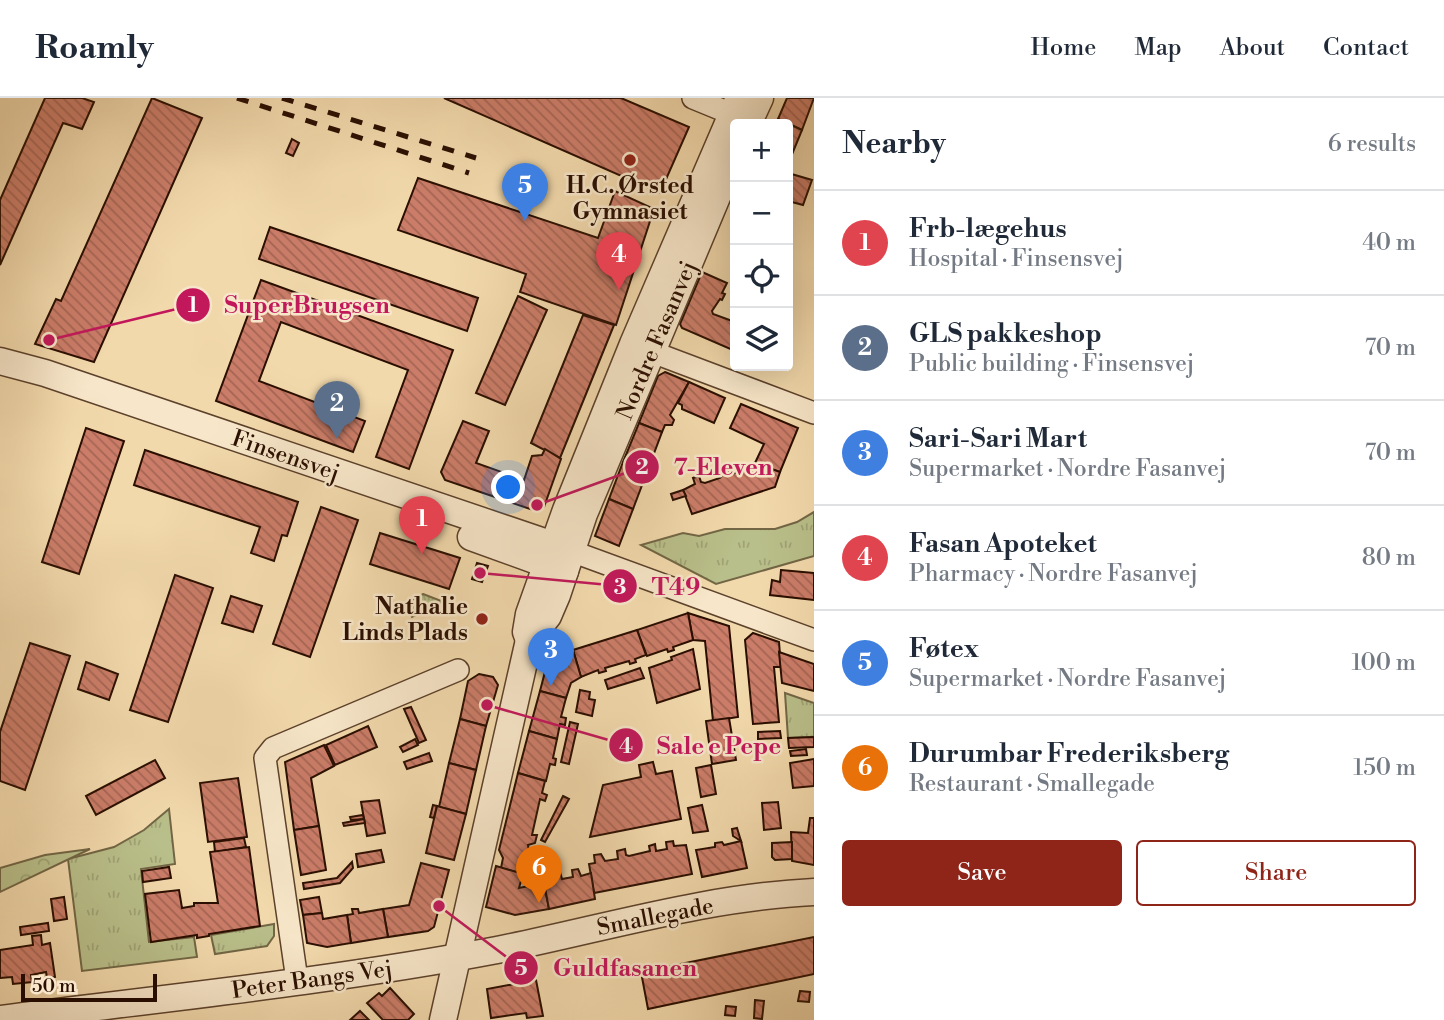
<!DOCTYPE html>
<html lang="en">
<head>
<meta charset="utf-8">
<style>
	body { margin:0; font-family:"Libre Bodoni",serif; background:#f6f6f7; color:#1f2937 }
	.controls { position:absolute; right:21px; top:21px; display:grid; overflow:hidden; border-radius:7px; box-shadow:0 7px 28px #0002 }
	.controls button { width:63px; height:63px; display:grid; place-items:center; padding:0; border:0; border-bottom:2px solid #e0e1e3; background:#fff; color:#1f2937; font:35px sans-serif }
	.scale { position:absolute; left:21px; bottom:18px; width:136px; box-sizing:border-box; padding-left:7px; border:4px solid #2a0e00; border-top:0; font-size:19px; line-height:24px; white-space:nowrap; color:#2a0e00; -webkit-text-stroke:5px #f7e6c9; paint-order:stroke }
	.you { position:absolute; left:509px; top:390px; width:24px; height:24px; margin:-18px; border:5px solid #fff; border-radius:50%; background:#1a73e8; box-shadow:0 0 0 10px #1a73e833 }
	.badge { display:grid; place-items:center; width:46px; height:46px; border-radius:50%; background:#8f2418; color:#fff; font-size:23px; font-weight:700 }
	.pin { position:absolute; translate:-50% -58px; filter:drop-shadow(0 2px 4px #0008) }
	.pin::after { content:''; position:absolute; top:37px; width:24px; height:21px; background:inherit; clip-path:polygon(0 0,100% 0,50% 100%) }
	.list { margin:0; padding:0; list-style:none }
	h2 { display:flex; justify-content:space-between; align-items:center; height:91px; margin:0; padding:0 28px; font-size:30px }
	h2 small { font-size:23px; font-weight:400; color:#747a83 }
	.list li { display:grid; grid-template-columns:46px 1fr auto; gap:21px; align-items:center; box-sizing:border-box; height:105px; padding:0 28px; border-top:2px solid #e0e1e3 }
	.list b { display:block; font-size:26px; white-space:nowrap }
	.list p { margin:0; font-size:23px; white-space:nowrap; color:#747a83 }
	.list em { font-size:23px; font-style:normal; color:#747a83 }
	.actions { display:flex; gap:14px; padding:21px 28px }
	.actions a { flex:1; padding:16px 0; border:2px solid #8f2418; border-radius:7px; text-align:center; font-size:24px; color:#8f2418 }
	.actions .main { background:#8f2418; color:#fff }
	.icon { flex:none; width:38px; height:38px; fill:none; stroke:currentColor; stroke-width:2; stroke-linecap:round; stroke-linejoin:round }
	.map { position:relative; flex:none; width:814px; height:922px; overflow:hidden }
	header { display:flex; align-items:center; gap:42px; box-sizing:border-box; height:98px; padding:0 35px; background:#fff; border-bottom:2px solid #e0e1e3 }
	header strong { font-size:33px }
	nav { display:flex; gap:38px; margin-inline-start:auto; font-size:24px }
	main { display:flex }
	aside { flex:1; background:#fff }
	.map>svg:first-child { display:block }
	.grass { fill:url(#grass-tufts); stroke:#726645; stroke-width:2 }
	.forest { fill:url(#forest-crowns); stroke:#726645; stroke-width:2 }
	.building { fill:url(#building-back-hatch); stroke:#2a0e00; stroke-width:2 }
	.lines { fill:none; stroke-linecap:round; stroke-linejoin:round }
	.minor-casing { stroke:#5c412b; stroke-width:24 }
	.tertiary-casing { stroke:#5c412b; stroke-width:29 }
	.minor { stroke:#f7e6c9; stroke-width:21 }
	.tertiary { stroke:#f7e6c9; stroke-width:26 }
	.rail { stroke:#2a0e00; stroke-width:5; stroke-dasharray:12 12; stroke-linecap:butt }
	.poi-dot { fill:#8f2418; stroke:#f7e6c9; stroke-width:2.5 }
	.labels { text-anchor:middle; stroke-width:5; stroke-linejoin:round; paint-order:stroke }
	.poi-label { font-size:23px; font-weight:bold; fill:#2a0e00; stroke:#f7e6c9 }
	.street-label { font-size:23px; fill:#2a0e00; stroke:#f7e6c9 }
	.leader { fill:none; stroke:#c2185b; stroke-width:2.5 }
	.callout-dot { fill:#c2185b; stroke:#f7e6c9; stroke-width:2.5 }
	.mark-label { font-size:21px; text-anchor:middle; font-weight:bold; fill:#fff }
	.callout-label { font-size:24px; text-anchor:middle; font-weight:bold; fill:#c2185b; stroke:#f7e6c9; stroke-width:5; stroke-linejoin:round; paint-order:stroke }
</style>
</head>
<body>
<header>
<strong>Roamly</strong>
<nav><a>Home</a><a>Map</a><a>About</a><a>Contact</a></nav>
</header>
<main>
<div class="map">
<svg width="814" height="922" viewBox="0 0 814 922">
	<defs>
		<pattern id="grass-tufts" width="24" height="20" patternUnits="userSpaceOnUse" patternTransform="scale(1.75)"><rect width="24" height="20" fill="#b9bf8a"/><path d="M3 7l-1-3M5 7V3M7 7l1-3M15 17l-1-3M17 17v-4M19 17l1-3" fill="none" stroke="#9fa375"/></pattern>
		<pattern id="forest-crowns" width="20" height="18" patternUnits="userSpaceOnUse" patternTransform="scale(1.75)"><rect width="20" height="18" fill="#b9bf8a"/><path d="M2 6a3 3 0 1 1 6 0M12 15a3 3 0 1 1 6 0" fill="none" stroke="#9fa375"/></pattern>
		<pattern id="building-back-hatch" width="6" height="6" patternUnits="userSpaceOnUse" patternTransform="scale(1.75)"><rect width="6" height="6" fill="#cb7d69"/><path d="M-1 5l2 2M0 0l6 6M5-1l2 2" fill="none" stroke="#a56554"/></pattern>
	</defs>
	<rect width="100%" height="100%" fill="#f2d9ac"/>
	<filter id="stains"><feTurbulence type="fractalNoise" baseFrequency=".00286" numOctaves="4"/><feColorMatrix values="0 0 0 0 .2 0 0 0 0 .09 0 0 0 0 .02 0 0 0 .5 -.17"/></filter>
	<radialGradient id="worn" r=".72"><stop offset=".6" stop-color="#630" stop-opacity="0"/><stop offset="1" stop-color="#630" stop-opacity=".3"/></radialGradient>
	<!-- grass -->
	<g class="grass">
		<polygon points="814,414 814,458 716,486 641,447 683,435 699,438 725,431 775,431 797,424"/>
		<polygon points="423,496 444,504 412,519 406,505"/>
		<polygon points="785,595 814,605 814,639 788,640"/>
		<polygon points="169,711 175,766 141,771 149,844 194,839 197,859 82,873 68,761 114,749 144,732"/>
		<polygon points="274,826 274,838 267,848 215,856 211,837"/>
	</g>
	<!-- forest -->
	<polygon class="forest" points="90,751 0,794 0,770 45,757"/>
	<!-- building -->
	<g class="building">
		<polygon points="45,0 82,0 94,4 82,31 63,25 0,167 0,102"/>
		<polygon points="152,0 202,20 94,264 35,246 56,201 61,203"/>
		<polygon points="444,0 621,0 689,29 660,95"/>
		<polygon points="787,0 814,0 802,32 778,21"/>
		<polygon points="778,21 802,32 788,66 788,26 775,26"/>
		<polygon points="292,41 299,45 293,58 286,55"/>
		<polygon points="788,75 812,82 803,107 788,103"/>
		<polygon points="418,80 598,140 615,93 654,111 616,227 520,194 526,176 398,132"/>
		<polygon points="270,129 478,200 467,233 259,161"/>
		<polygon points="702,174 727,185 722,195 725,196 722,202 720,201 712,213 713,216 735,224 735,253 682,230 680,226"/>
		<polygon points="261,182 453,252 409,371 376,359 408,272 281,224 259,283 365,323 353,354 216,303"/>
		<polygon points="518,198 547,212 505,307 476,295"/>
		<polygon points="583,217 614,227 560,360 531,345"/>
		<polygon points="665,274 689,284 670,317 674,322 672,327 665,327 662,334 639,325 658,278"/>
		<polygon points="689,284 725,300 714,325 682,311 682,307 678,305"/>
		<polygon points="741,306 798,330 780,374 755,365 764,346 730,330"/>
		<polygon points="463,323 489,333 476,365 524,382 532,358 542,357 545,351 561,361 544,409 536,413 445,382 441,374"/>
		<polygon points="639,325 662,334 647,374 623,364"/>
		<polygon points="86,330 124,343 79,476 42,464"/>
		<polygon points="145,352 298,404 287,438 282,437 274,463 251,455 260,429 134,387"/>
		<polygon points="623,364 647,374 633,411 609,401"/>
		<polygon points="755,365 780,374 775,389 692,416 683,392 695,386 693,380 699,378 701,384 705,385 720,380 723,377 721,371 727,369 729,375 732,376 754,369"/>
		<polygon points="683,392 686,398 673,402 671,396"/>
		<polygon points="609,401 633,411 619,448 595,438"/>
		<polygon points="321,409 358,422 310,559 273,546"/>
		<polygon points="380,435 460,460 449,491 370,466"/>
		<polygon points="477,465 488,468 482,484 472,481"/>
		<polygon points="781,472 814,475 814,502 770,497 772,482 780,484"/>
		<polygon points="175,477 213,490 168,624 130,612"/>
		<polygon points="231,498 262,508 253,534 222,525"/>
		<polygon points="688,515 729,528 738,619 713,623 705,543 693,542"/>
		<polygon points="688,515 693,542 673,549 674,552 668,554 667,551 647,558 637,532"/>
		<polygon points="637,532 646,557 635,561 636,564 630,566 629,563 605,570 606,573 599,575 598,572 581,579 573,552"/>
		<polygon points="753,535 779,544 781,569 774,569 779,624 753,626 745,542"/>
		<polygon points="30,545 70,558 25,692 0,683 0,634"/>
		<polygon points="693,551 700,591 657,605 649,570 672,562 671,559"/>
		<polygon points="573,552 581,579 571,585 566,600 540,593 547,566 552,560"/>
		<polygon points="779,554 814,566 814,593 782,585"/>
		<polygon points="86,564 118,576 109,602 78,591"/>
		<polygon points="640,570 644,580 608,591 605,582"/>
		<polygon points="479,576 493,579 498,587 486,628 460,621 468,583"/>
		<polygon points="580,592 590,594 589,601 595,602 592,618 576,614"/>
		<polygon points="540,593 566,600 561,619 566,620 565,627 560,626 557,641 529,633"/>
		<polygon points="411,609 426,642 419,645 404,611"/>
		<polygon points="729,620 736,662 712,666 706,623"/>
		<polygon points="460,621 486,628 476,672 449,665"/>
		<polygon points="570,624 578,626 569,666 561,664"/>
		<polygon points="368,628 377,649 335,667 326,647"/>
		<polygon points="529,633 557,641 553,660 556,661 555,667 550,666 546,683 518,675"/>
		<polygon points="780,633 781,640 758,641 758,634"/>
		<polygon points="814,639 814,649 789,650 788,640"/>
		<polygon points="415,641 418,647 403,654 400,649"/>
		<polygon points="324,647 334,668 311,680 319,728 294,732 285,664"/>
		<polygon points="806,651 807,657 791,658 790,653"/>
		<polygon points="429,655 432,663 407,671 404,664"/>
		<polygon points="814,661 814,688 793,690 790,665"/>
		<polygon points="155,662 165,680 96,717 86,698"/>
		<polygon points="653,664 656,676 672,673 681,721 590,739 603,687 641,679 639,667"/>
		<polygon points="449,665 476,672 466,716 439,709"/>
		<polygon points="711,667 716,696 701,699 696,670"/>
		<polygon points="518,675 545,683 542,695 547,697 545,703 540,701 532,737 537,737 535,745 528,747 529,753 523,776 501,770 503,760 499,752"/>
		<polygon points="238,680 247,739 208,744 200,685"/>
		<polygon points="563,698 569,701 545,744 541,742"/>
		<polygon points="379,702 385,735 367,738 361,704"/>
		<polygon points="778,704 781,730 764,732 762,705"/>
		<polygon points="433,707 437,708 434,720 430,719"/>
		<polygon points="702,707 708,733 693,735 688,710"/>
		<polygon points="437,708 466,716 454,762 426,755"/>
		<polygon points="363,717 364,721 351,722 350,719"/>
		<polygon points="810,720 814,720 814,767 792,763 791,734 808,735"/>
		<polygon points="364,721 365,725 344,728 343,725"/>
		<polygon points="319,728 326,772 301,777 294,732"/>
		<polygon points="737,730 741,743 733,738 732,731"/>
		<polygon points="244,740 246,749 215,754 214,744"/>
		<polygon points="673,743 674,748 686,747 692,776 594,795 589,766 595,765 594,757 601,756 605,763 618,761 617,753 625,751 626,757 629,758 650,753 649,748 655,746 656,753 667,751 666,744"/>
		<polygon points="741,743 747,770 702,779 696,752 715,749 715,745 722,744 724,747"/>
		<polygon points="792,744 792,761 775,762 772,759 772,745"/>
		<polygon points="249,749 260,828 209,836 209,838 197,840 197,837 151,844 145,796 179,792 182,810 194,808 194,805 218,805 210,754"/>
		<polygon points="381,752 384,764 358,769 356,756"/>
		<polygon points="352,764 353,770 340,785 304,791 303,785 337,780"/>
		<polygon points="421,765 449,772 434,829 428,833 388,839 383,811 409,807"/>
		<polygon points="496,768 523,776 519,790 544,785 549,811 515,817 486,809"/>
		<polygon points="169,769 171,780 143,784 142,773"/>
		<polygon points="578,771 581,778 591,775 595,801 549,811 544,785 554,783 554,775 560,774 562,781 573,779 572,772"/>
		<polygon points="64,799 67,821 54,823 51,801"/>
		<polygon points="319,799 322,815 303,817 300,802"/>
		<polygon points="352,811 358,811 359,815 383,811 388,839 351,845 347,817 353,816"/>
		<polygon points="322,815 323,821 347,817 351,845 327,849 307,845 303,817"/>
		<polygon points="48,825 49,833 21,837 20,829"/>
		<polygon points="41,837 42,847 50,845 55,879 47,880 46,874 31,877 32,884 13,886 12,879 0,880 0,852 33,847 32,838"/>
		<polygon points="814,839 814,876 648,911 641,874"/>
		<polygon points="536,882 543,918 527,920 526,915 491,920 487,891"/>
		<polygon points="390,890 414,916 408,922 383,922 367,905 379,895 382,898"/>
		<polygon points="800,893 810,894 809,904 798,903"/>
		<polygon points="755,902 764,903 762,921 754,920"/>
		<polygon points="726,908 736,909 735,918 725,917"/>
		<polygon points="360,913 369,922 350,922"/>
	</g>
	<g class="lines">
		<!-- minor casing -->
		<g class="minor-casing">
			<g id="minor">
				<polyline points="693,0 732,16"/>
				<polyline points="639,249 814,315"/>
				<polyline points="571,453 814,542"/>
				<polyline points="297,882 265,660 273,650 458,572"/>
			</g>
		</g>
		<!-- tertiary casing -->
		<g class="tertiary-casing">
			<g id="tertiary">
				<polyline points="748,26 760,0"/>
				<polyline points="0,263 45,275 571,453"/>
				<polyline points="471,439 565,473"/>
				<polyline points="529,542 526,534 529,516 566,412 633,246 739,0"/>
				<path d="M0,921C166,900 333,883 497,852C602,831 706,799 814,794"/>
				<polyline points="443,922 529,542 548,518 557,497 584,416 735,56"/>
			</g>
		</g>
		<!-- minor -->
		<use href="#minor" class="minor"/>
		<!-- tertiary -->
		<use href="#tertiary" class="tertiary"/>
		<!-- rail -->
		<g class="rail">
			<polyline points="237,0 469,75"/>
			<polyline points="282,0 476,60"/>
		</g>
	</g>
	<!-- markers -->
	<g class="poi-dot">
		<circle cx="630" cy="62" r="7"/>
		<circle cx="482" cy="521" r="7"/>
	</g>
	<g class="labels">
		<!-- poi labels -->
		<g class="poi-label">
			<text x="630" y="95">H.C. Ørsted<tspan x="630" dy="26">Gymnasiet</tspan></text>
			<text x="468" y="516" text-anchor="end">Nathalie<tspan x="468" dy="26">Linds Plads</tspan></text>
		</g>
		<!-- street labels -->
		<g class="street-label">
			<text transform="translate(656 242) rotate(-67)" y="8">Nordre Fasanvej</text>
			<text transform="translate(286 357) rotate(19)" y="8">Finsensvej</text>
			<text transform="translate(655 818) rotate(-11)" y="8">Smallegade</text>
			<text transform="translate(312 881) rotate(-8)" y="8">Peter Bangs Vej</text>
		</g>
	</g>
	<!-- callouts -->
	<path class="leader" d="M49 242L193 207M537 407L642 369M480 475L620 488M487 607L626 647M439 808L521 870"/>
	<g class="callout-dot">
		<circle cx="49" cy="242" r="7"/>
		<circle cx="537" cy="407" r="7"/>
		<circle cx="480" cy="475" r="7"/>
		<circle cx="487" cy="607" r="7"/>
		<circle cx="439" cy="808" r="7"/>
		<circle cx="193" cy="207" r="18"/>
		<circle cx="642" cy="369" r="18"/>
		<circle cx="620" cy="488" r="18"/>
		<circle cx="626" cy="647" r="18"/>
		<circle cx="521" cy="870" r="18"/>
	</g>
	<g class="mark-label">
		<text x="193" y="214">1</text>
		<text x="642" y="376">2</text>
		<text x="620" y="496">3</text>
		<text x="626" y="655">4</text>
		<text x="521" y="877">5</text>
	</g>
	<g class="callout-label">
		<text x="307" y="215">SuperBrugsen</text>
		<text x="723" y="377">7-Eleven</text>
		<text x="676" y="497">T49</text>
		<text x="719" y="656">Sale e Pepe</text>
		<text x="625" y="878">Guldfasanen</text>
	</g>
	<rect width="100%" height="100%" filter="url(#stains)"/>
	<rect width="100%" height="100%" fill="url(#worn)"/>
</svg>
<div class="controls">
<button>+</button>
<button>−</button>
<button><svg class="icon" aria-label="locate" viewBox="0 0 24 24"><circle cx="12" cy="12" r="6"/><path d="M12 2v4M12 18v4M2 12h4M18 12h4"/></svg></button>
<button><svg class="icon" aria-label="layers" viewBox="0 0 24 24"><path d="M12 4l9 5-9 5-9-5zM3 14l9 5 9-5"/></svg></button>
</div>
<div class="scale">50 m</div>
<div class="you"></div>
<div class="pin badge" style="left:422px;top:456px;background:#e0444e">1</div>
<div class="pin badge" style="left:337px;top:341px;background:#5c6f8a">2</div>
<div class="pin badge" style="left:551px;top:588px;background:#3f7fe0">3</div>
<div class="pin badge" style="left:619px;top:192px;background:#e0444e">4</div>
<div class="pin badge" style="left:525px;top:123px;background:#3f7fe0">5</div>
<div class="pin badge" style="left:539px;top:805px;background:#e8710a">6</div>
</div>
<aside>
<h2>Nearby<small>6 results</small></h2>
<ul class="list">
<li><span class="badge" style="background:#e0444e">1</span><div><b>Frb-lægehus</b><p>Hospital · Finsensvej</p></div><em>40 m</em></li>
<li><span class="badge" style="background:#5c6f8a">2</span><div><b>GLS pakkeshop</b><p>Public building · Finsensvej</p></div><em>70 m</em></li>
<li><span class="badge" style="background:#3f7fe0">3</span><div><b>Sari-Sari Mart</b><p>Supermarket · Nordre Fasanvej</p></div><em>70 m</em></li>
<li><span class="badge" style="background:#e0444e">4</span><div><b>Fasan Apoteket</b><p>Pharmacy · Nordre Fasanvej</p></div><em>80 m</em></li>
<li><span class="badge" style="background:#3f7fe0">5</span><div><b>Føtex</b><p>Supermarket · Nordre Fasanvej</p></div><em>100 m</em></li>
<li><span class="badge" style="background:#e8710a">6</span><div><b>Durumbar Frederiksberg</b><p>Restaurant · Smallegade</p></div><em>150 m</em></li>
</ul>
<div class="actions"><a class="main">Save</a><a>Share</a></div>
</aside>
</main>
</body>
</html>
